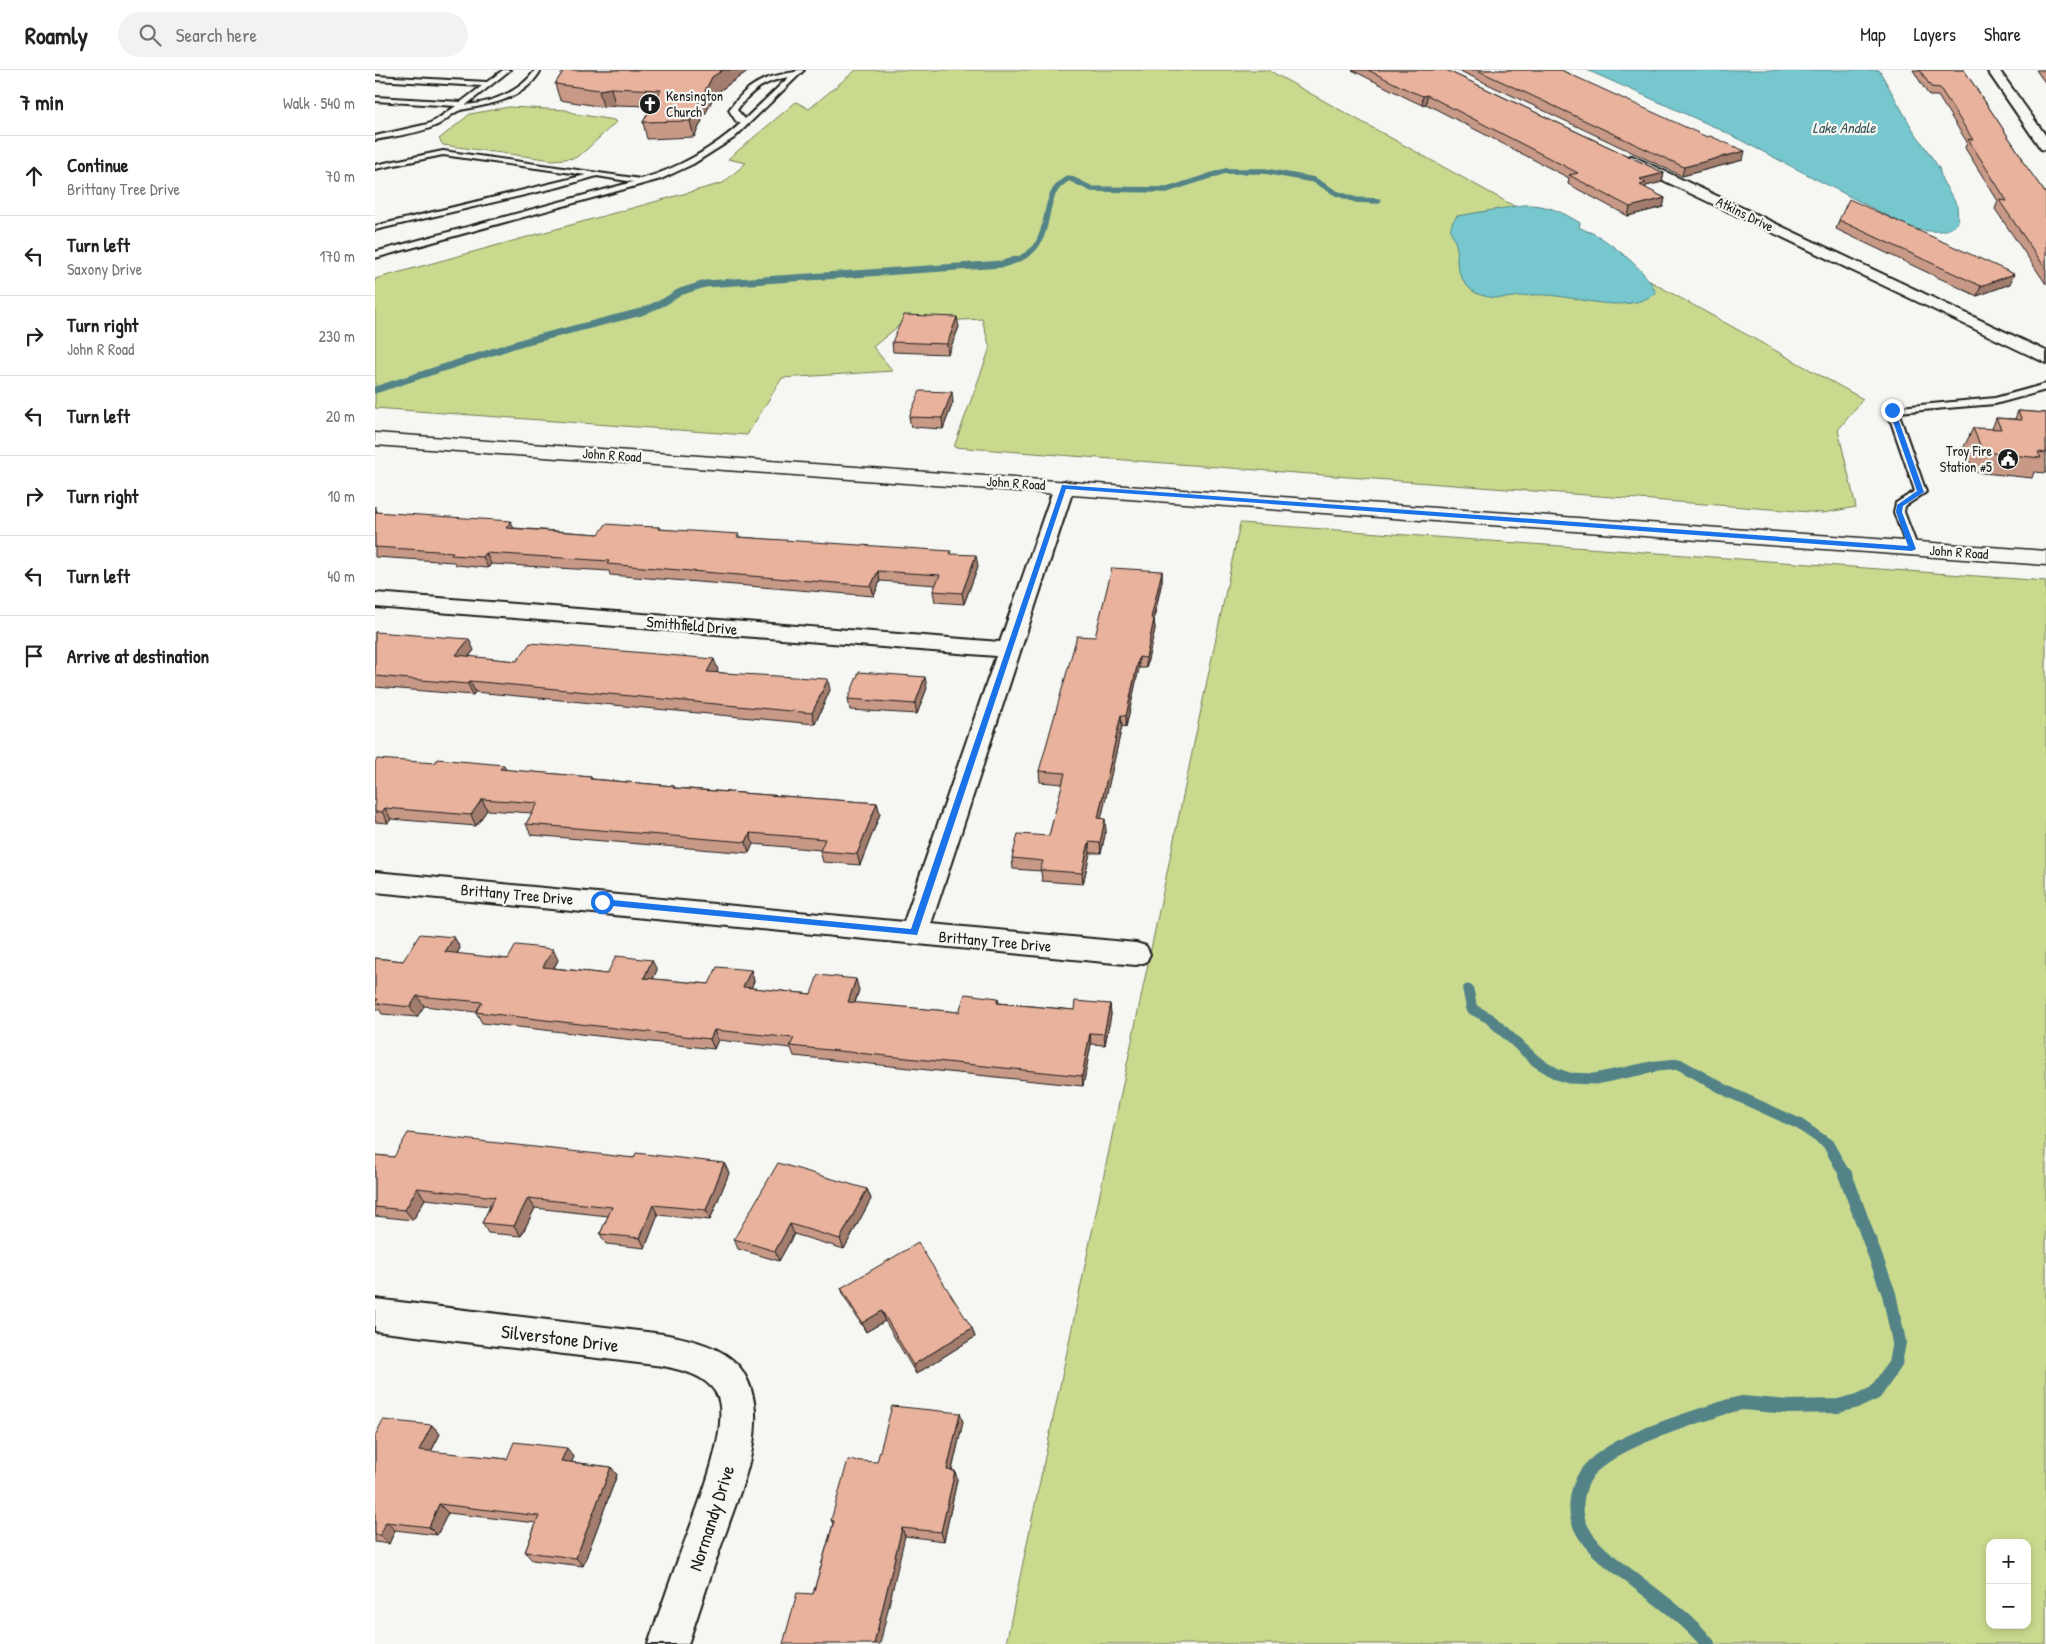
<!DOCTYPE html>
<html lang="en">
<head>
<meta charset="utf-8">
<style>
	body { margin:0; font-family:"Patrick Hand",sans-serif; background:#f2f2f2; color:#222 }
	.controls { position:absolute; right:15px; bottom:15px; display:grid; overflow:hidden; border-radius:10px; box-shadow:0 2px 8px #0003 }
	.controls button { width:45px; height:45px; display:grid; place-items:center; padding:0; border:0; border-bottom:1px solid #e0e0e0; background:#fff; color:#222; font:25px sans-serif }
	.stop { position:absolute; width:15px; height:15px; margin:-11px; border:4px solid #1a73e8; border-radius:50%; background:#fff }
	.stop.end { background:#1a73e8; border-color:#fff; box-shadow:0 1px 5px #0008 }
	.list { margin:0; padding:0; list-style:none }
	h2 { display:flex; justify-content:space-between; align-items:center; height:65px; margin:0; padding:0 20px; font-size:21px }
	h2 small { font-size:16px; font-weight:400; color:#767676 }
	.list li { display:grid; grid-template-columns:32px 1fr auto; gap:15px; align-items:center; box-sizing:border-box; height:80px; padding:0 20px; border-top:1px solid #e0e0e0 }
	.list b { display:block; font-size:19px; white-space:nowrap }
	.list p { margin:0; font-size:16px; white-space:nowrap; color:#767676 }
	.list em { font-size:16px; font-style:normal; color:#767676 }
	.icon { flex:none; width:28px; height:28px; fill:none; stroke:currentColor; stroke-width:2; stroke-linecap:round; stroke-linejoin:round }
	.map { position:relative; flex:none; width:1671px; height:1574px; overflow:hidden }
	header { display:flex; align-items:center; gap:30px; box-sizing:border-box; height:70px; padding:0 25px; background:#fff; border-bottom:1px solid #e0e0e0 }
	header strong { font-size:24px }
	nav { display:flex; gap:28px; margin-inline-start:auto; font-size:18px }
	.search { width:350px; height:45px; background:#f2f2f2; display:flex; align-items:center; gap:12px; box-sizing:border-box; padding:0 18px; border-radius:28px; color:#767676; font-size:19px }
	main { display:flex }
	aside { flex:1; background:#fff }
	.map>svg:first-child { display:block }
	.green { fill:#c9da8e; stroke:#727b55; fill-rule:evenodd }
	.water { fill:#76c8ce; stroke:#528387 }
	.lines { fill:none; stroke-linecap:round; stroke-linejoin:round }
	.stream-far3 { stroke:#528387; stroke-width:5.5 }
	.stream-far2 { stroke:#528387; stroke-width:7 }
	.stream-far1 { stroke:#528387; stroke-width:11 }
	.stream { stroke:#528387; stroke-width:14 }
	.lane-casing { stroke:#1c1c1c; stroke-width:4 }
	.street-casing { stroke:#1c1c1c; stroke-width:4 }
	.secondary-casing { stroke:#1c1c1c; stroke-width:3 }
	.lane { fill:#f6f6f2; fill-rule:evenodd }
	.street { fill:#f6f6f2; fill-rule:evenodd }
	.secondary { fill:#f6f6f2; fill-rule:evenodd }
	.wall { fill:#c89987; stroke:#1c1c1c }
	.shaded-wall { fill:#a27d6e; stroke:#1c1c1c }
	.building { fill:#e8b29d; stroke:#1c1c1c }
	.route { fill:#1a73e8 }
	.labels { text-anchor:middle; stroke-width:4.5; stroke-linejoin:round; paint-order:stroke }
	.far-poi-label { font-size:14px; fill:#1c1c1c; stroke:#f6f6f2; text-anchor:start }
	.far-street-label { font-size:14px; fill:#1c1c1c; stroke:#f6f6f2 }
	.far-water-label { font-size:15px; font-style:italic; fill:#3c585a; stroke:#f6f6f2 }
	.street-label { font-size:16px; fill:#1c1c1c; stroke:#f6f6f2 }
	.near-street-label { font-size:19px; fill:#1c1c1c; stroke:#f6f6f2 }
</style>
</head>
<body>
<header>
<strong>Roamly</strong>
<div class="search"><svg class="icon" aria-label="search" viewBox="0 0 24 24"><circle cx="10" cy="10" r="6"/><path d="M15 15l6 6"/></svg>Search here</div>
<nav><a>Map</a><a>Layers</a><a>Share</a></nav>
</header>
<main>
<aside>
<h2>7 min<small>Walk · 540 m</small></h2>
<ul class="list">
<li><svg class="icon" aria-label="ahead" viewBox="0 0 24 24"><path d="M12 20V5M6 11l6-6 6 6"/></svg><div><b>Continue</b><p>Brittany Tree Drive</p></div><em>70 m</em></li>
<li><svg class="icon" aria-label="left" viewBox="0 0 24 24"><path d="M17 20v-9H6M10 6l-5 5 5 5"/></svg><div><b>Turn left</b><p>Saxony Drive</p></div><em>170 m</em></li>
<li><svg class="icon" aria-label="right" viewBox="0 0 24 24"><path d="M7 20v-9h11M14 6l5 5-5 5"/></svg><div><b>Turn right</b><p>John R Road</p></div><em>230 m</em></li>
<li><svg class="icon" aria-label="left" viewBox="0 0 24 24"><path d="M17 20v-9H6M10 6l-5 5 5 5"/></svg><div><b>Turn left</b></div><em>20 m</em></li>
<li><svg class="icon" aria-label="right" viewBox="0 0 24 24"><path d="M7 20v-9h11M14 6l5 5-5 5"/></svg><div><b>Turn right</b></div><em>10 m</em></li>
<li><svg class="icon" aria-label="left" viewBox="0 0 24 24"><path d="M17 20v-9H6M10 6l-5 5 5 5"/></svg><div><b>Turn left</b></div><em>40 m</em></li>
<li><svg class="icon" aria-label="arrive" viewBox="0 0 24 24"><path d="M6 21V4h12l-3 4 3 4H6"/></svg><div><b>Arrive at destination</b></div></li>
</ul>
</aside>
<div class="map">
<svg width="1671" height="1574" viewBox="0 0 1671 1574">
	<rect width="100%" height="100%" fill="#f6f6f2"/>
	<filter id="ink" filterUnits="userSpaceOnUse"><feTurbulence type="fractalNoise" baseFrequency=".02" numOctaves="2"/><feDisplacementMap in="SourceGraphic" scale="10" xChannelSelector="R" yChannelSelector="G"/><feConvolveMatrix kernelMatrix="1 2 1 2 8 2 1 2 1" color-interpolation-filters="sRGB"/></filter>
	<g filter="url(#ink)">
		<!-- green -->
		<g class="green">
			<polygon points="481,0 893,0 1488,329 1463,360 1481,437 1448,443 579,377 615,278 607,249 527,253 498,277 518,301 407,308 372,365 0,338 0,209 348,113 371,93 353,89 421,32 434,39"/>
			<polygon points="134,37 191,40 201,44 239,50 241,52 211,80 200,88 178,90 68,75 64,69 95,44"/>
			<path d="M865,453L1671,511V1574H631ZM1615,1473H1652V1555H1615Z"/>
		</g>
		<!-- water -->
		<g class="water">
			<path d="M1212,0H1504L1537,58L1564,98L1567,110L1582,135L1583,152C1574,166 1547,161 1534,157L1342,58Z"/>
			<path d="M1148,135C1170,134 1186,141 1205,153L1204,157C1210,161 1219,163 1225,167C1244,180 1273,202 1281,223C1249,246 1205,226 1169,225C1145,223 1126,234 1101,223C1090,218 1081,200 1082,188C1082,182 1083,186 1082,180C1080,163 1069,162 1082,146Z"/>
		</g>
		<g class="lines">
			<!-- stream-far3 -->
			<path class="stream-far3" d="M636,192C688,176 657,127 694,108L717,119L792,120L850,101H890L939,110L961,123L981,130L1003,131"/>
			<!-- stream-far2 -->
			<polyline class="stream-far2" points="0,320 148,272 266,242 289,232 305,222 330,214 628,194 640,190"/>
			<!-- stream-far1 -->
			<polyline class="stream-far1" points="1093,920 1097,939 1114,948 1161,991 1182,1004 1194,1008 1220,1009 1282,996 1304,994 1354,1022 1424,1054 1453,1074 1470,1105"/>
			<!-- stream -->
			<path class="stream" d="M1333,1574C1308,1542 1260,1513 1228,1485C1212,1471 1198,1452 1202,1429C1203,1421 1206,1412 1211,1404C1234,1371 1316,1349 1354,1336L1367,1333L1414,1337L1463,1336L1483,1331L1500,1323L1520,1294L1524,1272L1514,1224L1470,1104"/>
			<!-- lane casing -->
			<g class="lane-casing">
				<g id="lane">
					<path d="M128,0H135L91,35C115,33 146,22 160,0H166C149,30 116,34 86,40C77,42 69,53 60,56C42,64 19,66 0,70V66L53,54L61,50L81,36L0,31V27L86,32L107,16L0,10V6L112,12Z"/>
					<path d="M422,0H429L359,68L318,94L286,109L0,188V182L258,112L222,106L184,117L0,160V156L211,105L68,85L0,99V95L68,81L266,109C302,99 339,78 366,53L361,51L354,40C373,13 388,7 420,2ZM414,7L370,49L362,40C376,20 390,11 414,7Z"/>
					<polygon points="1671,314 1671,320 1620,334 1523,342 1551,422 1530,436 1529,442 1543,479 1541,481 1533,481 1519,442 1521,433 1540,421 1512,340 1514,338 1620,328"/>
				</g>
			</g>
			<!-- street casing -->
			<g class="street-casing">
				<g id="street">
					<polygon points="1612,0 1624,0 1671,66 1671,80 1666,79"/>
					<polygon points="1257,86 1671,281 1671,293 1252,93 1250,90 1252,87"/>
					<polygon points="689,411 696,413 699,417 556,854 761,873 771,876 775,884 771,892 761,895 0,822 0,802 529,852 621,586 0,537 0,523 625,572 679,417 682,413"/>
					<path d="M0,1229L288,1264C314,1269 349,1276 366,1299C377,1315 381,1334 380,1353C379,1389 364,1425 352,1459C338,1497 326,1536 313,1574H273C284,1544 294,1514 305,1484C317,1451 359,1354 341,1323C330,1305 307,1300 288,1296L0,1261Z"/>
				</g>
			</g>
			<!-- secondary casing -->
			<g class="secondary-casing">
				<polygon id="secondary" points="0,363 1671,481 1671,495 0,375"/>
			</g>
			<!-- lane -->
			<use href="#lane" class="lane"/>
			<!-- street -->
			<use href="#street" class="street"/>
			<!-- secondary -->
			<use href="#secondary" class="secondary"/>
		</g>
		<!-- wall -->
		<g class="wall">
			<polygon points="189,0 374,0 340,24 319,67 272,69 268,52 277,36 240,35 228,37 185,30 180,14"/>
			<polygon points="977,0 1071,0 1289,103 1287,112 1271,116 1270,118 1290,128 1288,137 1253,146 1193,114 1194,108 1051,34 1047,35 1034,29"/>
			<polygon points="1083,0 1186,0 1368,90 1307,106"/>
			<polygon points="1538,0 1589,0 1648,89 1647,91 1671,124 1671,214 1620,139 1623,131 1590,78 1592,72 1563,26 1554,26"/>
			<polygon points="1661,0 1671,0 1671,14"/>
			<polygon points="1464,150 1635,214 1602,226 1461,159"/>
			<polygon points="584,257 573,284 518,282 517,272"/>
			<polygon points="578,332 568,359 536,357 534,347"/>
			<polygon points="1643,341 1671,343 1671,403 1659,402 1657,408 1599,402 1589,377 1598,358 1617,359 1621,348 1640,349"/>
			<polygon points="0,436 2,441 1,442 139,458 224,464 284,457 285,459 364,467 576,484 603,496 589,534 560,532 558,521 561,515 505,511 499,526 235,505 234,501 116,494 113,498 81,495 79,492 0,487"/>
			<polygon points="787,501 787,511 779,549 780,559 771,598 764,598 751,657 747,656 726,748 731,760 726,783 715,783 708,814 667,811 666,801 638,799 637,788 674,766 688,714 665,712 664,701 720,567"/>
			<polygon points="0,562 99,580 94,587 142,591 343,600 341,602 455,620 440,654 100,622 98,625 0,617"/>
			<polygon points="552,618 542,644 475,640 473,629"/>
			<polygon points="0,692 131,700 216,707 217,709 299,716 300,718 502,733 505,744 485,795 448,792 445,781 446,780 378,774 374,783 156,765 151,754 157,743 112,740 101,756 16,749 13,753 0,752"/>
			<polygon points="79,867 85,878 82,884 133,889 183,890 179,898 232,904 282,900 278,909 334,914 376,900 379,911 376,918 436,924 484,920 480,933 584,942 623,928 624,933 699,940 735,934 736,945 730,975 716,974 708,1016 419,986 416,978 343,970 339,979 107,953 101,942 49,936 42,947 7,944 4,939 0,939 0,888 28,891"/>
			<polygon points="0,1085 19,1087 259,1088 349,1093 354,1103 335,1150 283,1145 270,1178 231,1174 225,1164 233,1146 160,1138 146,1166 113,1163 107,1153 115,1136 50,1129 38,1150 0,1146"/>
			<polygon points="492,1119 496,1129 469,1179 419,1164 404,1191 363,1179 359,1169"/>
			<polygon points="466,1218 597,1258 600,1267 541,1304 510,1251 491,1262 470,1228"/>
			<polygon points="588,1352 577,1400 580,1401 582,1410 569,1471 530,1466 438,1524 458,1454 456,1450 502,1392"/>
			<polygon points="57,1355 65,1364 56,1382 132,1389 199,1387 196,1392 236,1397 242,1405 208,1496 157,1490 150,1482 161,1453 73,1443 62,1465 20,1460 14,1474 0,1472 0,1366"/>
		</g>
		<!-- shaded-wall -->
		<g class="shaded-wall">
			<polygon points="348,0 374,0 340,24 319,67 315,51 337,7"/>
			<polygon points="236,18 240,35 228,37 224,20"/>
			<polygon points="1052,25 1051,34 1047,35 1048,26"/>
			<polygon points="1370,81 1368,90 1307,106 1309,97"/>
			<polygon points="1289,103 1287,112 1271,116 1270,122 1263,123 1265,109"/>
			<polygon points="1290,128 1288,137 1253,146 1255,137"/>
			<polygon points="1639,204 1635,214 1602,226 1606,216"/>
			<polygon points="582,247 584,257 573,284 572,274"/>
			<polygon points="577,322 578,332 568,359 567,348"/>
			<polygon points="136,451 140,462 131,458"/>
			<polygon points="111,483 116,494 113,498 108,487"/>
			<polygon points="601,485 603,496 589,534 587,523"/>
			<polygon points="503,501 505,511 499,526 496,516"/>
			<polygon points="787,501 787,511 776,559 776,548"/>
			<polygon points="779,549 780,559 771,598 771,588"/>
			<polygon points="94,569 99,580 86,596 81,585"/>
			<polygon points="764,587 764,598 751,657 751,646"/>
			<polygon points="339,589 343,600 336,613 332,602"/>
			<polygon points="550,607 552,618 542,644 540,634"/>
			<polygon points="453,609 455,620 440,654 437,643"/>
			<polygon points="95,611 100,622 98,625 93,614"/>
			<polygon points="746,645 747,656 724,759 723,748"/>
			<polygon points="129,695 134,705 125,699"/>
			<polygon points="107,729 112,740 101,756 96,745"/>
			<polygon points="502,733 505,744 485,795 482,784"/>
			<polygon points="10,738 16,749 13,753 7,742"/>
			<polygon points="730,749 731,760 726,783 725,773"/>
			<polygon points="375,763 378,774 374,783 371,772"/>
			<polygon points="714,772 715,783 708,814 707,803"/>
			<polygon points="79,867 85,878 76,893 70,882"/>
			<polygon points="178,879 183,890 173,908 168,897"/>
			<polygon points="277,890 282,900 273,919 269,908"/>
			<polygon points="376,900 379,911 372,928 368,917"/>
			<polygon points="481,909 484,920 476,943 473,932"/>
			<polygon points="42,926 49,936 42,947 35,937"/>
			<polygon points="735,934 736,945 730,975 729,964"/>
			<polygon points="339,960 343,970 339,979 335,969"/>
			<polygon points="715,963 716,974 708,1016 707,1006"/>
			<polygon points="349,1093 354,1103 335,1150 331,1140"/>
			<polygon points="42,1118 50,1129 38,1150 30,1140"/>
			<polygon points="492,1119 496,1129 469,1179 465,1169"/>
			<polygon points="153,1128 160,1138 146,1166 139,1156"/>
			<polygon points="278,1135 283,1145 270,1178 265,1168"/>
			<polygon points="415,1154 419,1164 404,1191 400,1181"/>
			<polygon points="507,1241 510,1251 491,1262 487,1253"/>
			<polygon points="597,1258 600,1267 541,1304 538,1295"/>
			<polygon points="585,1343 588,1352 575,1408 572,1400"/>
			<polygon points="57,1355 65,1364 52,1389 44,1380"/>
			<polygon points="192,1378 199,1387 193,1400 186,1391"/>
			<polygon points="236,1397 242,1405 208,1496 201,1488"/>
			<polygon points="580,1401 582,1410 569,1471 566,1462"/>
			<polygon points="64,1434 73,1443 62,1465 54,1457"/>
			<polygon points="11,1452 20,1460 14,1474 5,1465"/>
			<polygon points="527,1458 530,1466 505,1574 499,1574"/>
		</g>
		<!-- building -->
		<g class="building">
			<polygon points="189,0 348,0 337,7 315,51 268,52 286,20 236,18 224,20 180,14"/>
			<polygon points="993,0 1071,0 1289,103 1265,109 1271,113 1265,115 1290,128 1255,137 1194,105 1203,103 1052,25 1048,26 1035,21"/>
			<polygon points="1102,0 1186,0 1332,67 1335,66 1370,81 1309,97"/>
			<polygon points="1545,0 1589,0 1648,89 1646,89 1671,124 1671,199 1624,130 1632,131 1593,69 1598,70 1565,18 1556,17"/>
			<polygon points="1474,129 1639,204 1606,216 1464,150"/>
			<polygon points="529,245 582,247 572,274 517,272"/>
			<polygon points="545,321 577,322 567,348 534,347"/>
			<polygon points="1643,341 1671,343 1671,383 1663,382 1666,388 1608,382 1598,358 1626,359 1621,348 1647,350"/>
			<polygon points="0,442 136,451 131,458 224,464 231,454 258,456 284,457 283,459 364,464 362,467 576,481 575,484 601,485 587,523 558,521 565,505 503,501 496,516 232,494 234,491 111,483 108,487 76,485 78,482 0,477"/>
			<polygon points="737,498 787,501 776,548 779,549 771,588 764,587 751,646 746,645 723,748 730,749 725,773 714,772 707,803 665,800 668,791 637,788 643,764 674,766 690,703 664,701 702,566 720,567"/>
			<polygon points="0,562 94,569 81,585 142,591 155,573 339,589 332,602 453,609 437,643 95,611 93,614 0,606"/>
			<polygon points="484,602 550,607 540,634 473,629"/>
			<polygon points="2,689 60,693 62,689 129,695 125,699 216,707 215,709 299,716 298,718 502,733 482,784 445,781 450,769 375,763 371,772 151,754 163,733 107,729 96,745 10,738 7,742 0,742 0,692"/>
			<polygon points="45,864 79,867 70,882 133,889 141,875 178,879 168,897 232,904 241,886 277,890 269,908 334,914 342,897 376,900 368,917 436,924 443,905 481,909 473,932 584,942 590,924 623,928 622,933 699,940 700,931 735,934 729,964 715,963 707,1006 415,976 419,968 339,960 335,969 101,942 107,932 42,926 35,937 0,933 3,929 0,929 0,888 28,891"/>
			<polygon points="33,1063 259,1088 261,1083 349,1093 331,1140 278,1135 265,1168 225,1164 237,1137 153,1128 139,1156 107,1153 120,1127 42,1118 30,1140 0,1137 0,1085 19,1087"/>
			<polygon points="403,1093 492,1119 465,1169 415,1154 400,1181 359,1169"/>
			<polygon points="543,1173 597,1258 538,1295 507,1241 487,1253 466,1218"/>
			<polygon points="517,1336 585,1343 572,1400 580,1401 566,1462 527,1458 499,1574 408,1574 422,1523 438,1524 459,1451 456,1450 473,1390 502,1392"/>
			<polygon points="8,1350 57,1355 44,1380 132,1389 139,1372 192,1378 186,1391 236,1397 201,1488 150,1482 164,1446 64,1434 54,1457 11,1452 5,1465 0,1465 0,1366"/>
		</g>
	</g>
	<!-- route -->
	<polygon class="route" points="1517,339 1520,340 1549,422 1528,436 1527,442 1541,479 1537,481 691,419 542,865 227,835 223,832 227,829 536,859 687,415 1533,476 1521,442 1522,435 1542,421 1514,340"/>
	<!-- icons -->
	<defs>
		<g id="church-disc" transform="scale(1.125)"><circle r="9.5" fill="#1c1c1c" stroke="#f6f6f2"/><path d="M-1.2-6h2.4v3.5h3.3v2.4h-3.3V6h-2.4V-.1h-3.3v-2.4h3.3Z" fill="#fff"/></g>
		<g id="civic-disc" transform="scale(1.125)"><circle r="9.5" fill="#1c1c1c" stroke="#f6f6f2"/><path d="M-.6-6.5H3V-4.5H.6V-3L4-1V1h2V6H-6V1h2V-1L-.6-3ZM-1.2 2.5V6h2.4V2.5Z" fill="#fff"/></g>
	</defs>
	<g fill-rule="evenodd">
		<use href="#church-disc" x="275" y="34"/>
		<use href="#civic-disc" x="1633" y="389"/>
	</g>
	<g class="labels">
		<!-- far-poi labels -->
		<g class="far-poi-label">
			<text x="291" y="31">Kensington<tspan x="291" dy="16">Church</tspan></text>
			<text x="1617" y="386" text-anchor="end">Troy Fire<tspan x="1617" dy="16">Station #5</tspan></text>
		</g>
		<!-- far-street labels -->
		<g class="far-street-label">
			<text transform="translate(1370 144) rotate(26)" y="5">Atkins Drive</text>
			<text transform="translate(237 385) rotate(4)" y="5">John R Road</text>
			<text transform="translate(641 413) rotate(4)" y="5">John R Road</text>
			<text transform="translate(1584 482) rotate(4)" y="5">John R Road</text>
		</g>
		<!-- far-water labels -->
		<g class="far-water-label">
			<text x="1469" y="63">Lake Andale</text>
		</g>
		<!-- street labels -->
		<g class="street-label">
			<text transform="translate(317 555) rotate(5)" y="6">Smithfield Drive</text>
			<text transform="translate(142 824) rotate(5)" y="6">Brittany Tree Drive</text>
			<text transform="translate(620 871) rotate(5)" y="6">Brittany Tree Drive</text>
		</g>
		<!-- near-street labels -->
		<g class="near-street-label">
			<text transform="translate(185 1268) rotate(7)" y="7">Silverstone Drive</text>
			<text transform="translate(336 1448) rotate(-72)" y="7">Normandy Drive</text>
		</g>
	</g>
</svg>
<div class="controls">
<button>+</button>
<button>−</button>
</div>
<div class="stop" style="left:227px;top:832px"></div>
<div class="stop end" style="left:1517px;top:340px"></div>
</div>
</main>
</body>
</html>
